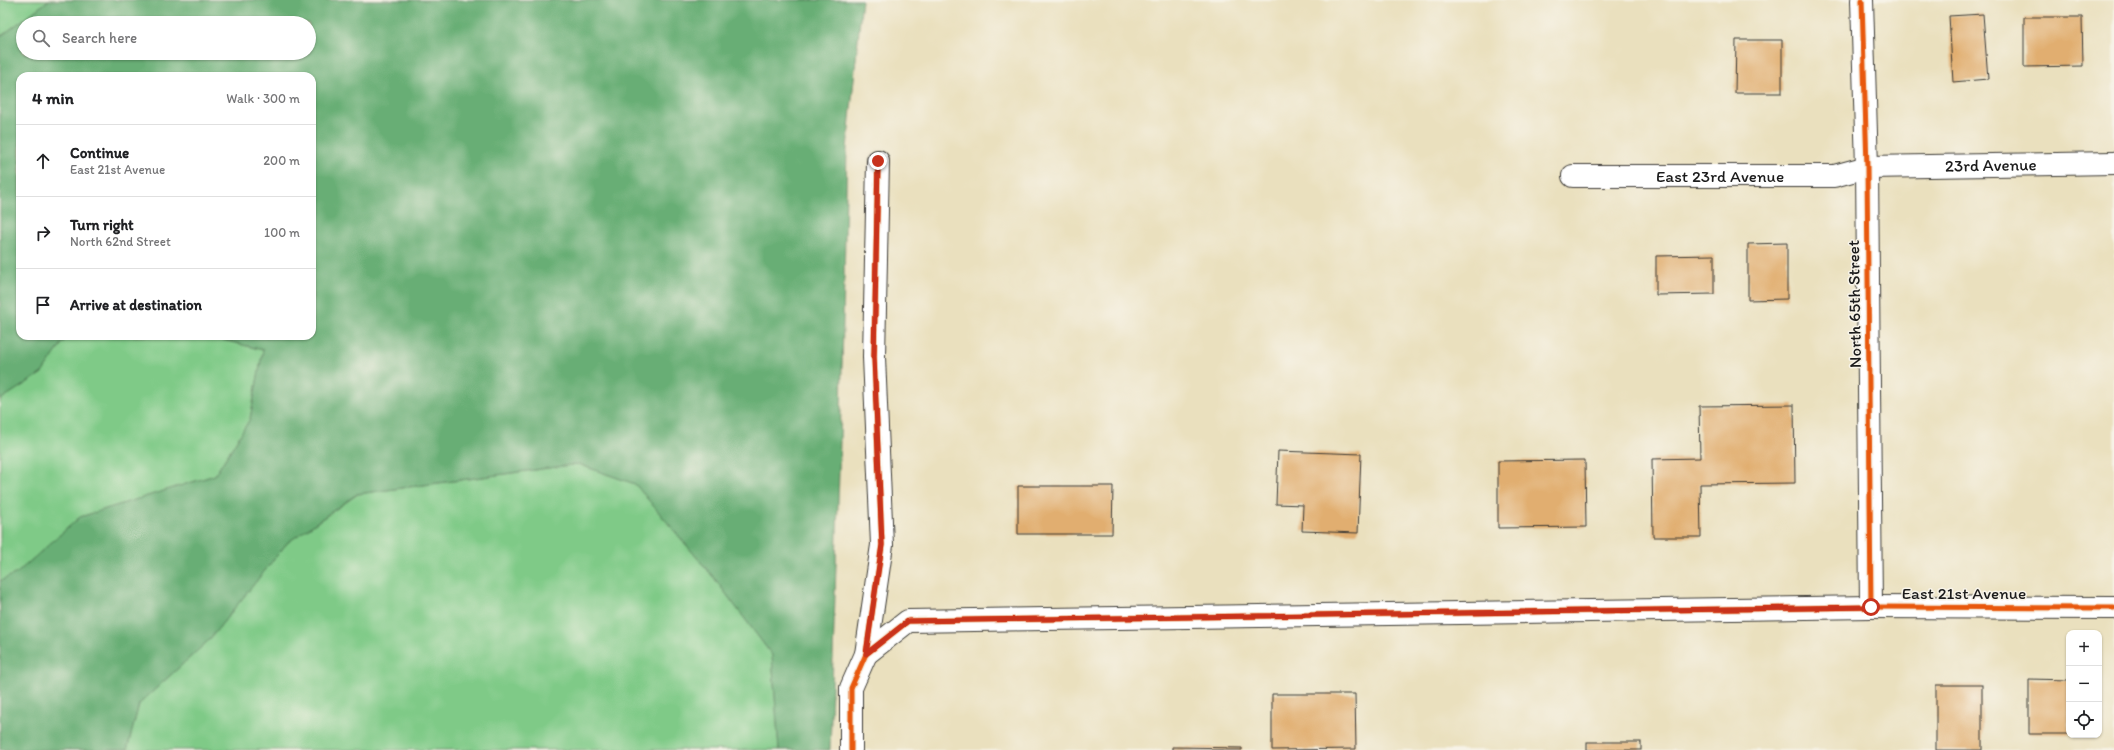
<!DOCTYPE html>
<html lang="en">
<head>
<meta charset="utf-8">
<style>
	body { margin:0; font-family:Itim,sans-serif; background:#f6f6f6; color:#202124 }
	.controls { position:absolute; right:12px; bottom:12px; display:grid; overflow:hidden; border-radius:8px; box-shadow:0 1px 3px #0004 }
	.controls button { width:36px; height:36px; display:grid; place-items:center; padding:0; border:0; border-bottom:1px solid #e0e0e0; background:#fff; color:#202124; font:20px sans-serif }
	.stop { position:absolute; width:12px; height:12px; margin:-9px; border:3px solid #c8321e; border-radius:50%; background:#fff }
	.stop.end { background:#c8321e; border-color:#fff; box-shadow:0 1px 4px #0008 }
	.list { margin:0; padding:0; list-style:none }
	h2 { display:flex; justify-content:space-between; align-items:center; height:52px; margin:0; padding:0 16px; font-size:17px }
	h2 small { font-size:13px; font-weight:400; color:#757577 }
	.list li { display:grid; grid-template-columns:26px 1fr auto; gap:12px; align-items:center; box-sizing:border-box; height:72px; padding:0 16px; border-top:1px solid #e0e0e0 }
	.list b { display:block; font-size:15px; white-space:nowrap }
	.list p { margin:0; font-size:13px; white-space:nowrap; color:#757577 }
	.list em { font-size:13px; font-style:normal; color:#757577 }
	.icon { flex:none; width:22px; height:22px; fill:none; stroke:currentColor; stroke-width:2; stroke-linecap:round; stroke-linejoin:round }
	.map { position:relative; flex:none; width:2114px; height:750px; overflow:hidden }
	.search { position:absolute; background:#fff; box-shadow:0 1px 3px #0004; left:16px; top:16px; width:300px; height:44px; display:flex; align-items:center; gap:10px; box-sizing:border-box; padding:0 14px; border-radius:22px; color:#757577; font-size:15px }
	.panel { position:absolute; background:#fff; box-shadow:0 1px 3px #0004; left:16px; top:72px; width:300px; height:268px; border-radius:12px }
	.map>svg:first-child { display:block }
	.green { fill:#7fca87; stroke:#4e7352 }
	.forest { fill:#67ae74; stroke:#426548; fill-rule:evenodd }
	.building { fill:#e1ae6f }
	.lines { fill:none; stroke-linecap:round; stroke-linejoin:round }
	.street-casing { stroke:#3b3934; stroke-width:24 }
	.street { stroke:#fff; stroke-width:22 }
	.cycleway-casing { stroke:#f7f3e8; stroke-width:8 }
	.cycleway { stroke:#e8590c; stroke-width:5 }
	.route { stroke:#c8321e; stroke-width:5 }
	.labels { text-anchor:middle; stroke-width:3; stroke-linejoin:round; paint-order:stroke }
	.street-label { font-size:17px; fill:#1c1c1c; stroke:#f7f3e8 }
</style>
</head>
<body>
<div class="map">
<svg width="2114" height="750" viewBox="0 0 2114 750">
	<rect width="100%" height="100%" fill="#f7f3e8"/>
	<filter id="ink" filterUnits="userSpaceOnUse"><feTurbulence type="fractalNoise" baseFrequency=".025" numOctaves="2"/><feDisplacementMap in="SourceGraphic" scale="8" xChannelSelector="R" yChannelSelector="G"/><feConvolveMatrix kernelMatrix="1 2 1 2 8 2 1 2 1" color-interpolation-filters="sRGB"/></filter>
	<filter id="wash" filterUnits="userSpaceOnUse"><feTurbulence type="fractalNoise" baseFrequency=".012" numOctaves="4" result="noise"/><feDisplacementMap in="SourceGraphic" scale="16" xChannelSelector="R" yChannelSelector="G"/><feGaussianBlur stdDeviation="0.9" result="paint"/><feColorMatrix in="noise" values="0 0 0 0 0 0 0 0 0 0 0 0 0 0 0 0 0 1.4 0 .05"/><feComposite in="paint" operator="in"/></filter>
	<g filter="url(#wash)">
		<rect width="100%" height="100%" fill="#eae0be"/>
		<!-- green -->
		<g class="green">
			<polygon points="0,0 49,0 0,37"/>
			<polygon points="67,336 208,336 263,350 250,419 215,475 80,517 17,573 0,581 0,400 42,373"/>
			<polygon points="578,464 635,484 715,579 772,655 779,750 127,750 139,704 209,640 287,543 358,494"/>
		</g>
		<!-- forest -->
		<path class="forest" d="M49,0H862L847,149L841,411L830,750H779L772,655L715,579L635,484L578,464L357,494L287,543L209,640L139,704L127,750H0V581L17,573L80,517L215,475L250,419L263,350L208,336H312V76H20V336H67L42,373L0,400V37ZM23,23H309V53H23Z"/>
		<g id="blocks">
			<!-- building -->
			<g class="building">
				<polygon points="1983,14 1988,79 1953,82 1949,16"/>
				<polygon points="2024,17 2082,17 2083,66 2024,67"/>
				<polygon points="1736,40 1782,40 1782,93 1735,93"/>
				<polygon points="1787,243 1787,299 1748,300 1748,244"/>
				<polygon points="1714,255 1714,294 1656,295 1656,256"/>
				<polygon points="1794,405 1795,483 1700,484 1701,537 1653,537 1652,459 1700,458 1699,406"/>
				<polygon points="1278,451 1361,454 1358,533 1302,531 1303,505 1276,504"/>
				<polygon points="1585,460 1586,527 1498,528 1498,461"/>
				<polygon points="1018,486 1113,486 1112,534 1018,534"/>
				<polygon points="2029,679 2069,680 2069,734 2029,734"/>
				<rect x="1936" y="685" width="46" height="65"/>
				<polygon points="1272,694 1355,694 1356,749 1272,750"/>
				<rect x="1587" y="742" width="54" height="8"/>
				<polygon points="1172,747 1242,748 1242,750 1172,750"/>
			</g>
		</g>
	</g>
	<g filter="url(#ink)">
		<use href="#blocks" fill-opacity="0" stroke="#3b3934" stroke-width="1"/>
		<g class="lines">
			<!-- street casing -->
			<g class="street-casing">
				<g id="street">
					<polyline points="1862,0 1867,167 1871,607"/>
					<path id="s1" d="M1573,176H1834L1867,167L2114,163"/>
					<polyline points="866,654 908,621 1871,607 2114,608"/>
					<polyline points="851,750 851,688 866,654 882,545 874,357 878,161"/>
				</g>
			</g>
			<!-- street -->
			<use href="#street" class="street"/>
			<!-- cycleway casing -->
			<g class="cycleway-casing">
				<g id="cycleway">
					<polyline points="1862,0 1867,167 1871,607"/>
					<polyline points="866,654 908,621 1871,607 2114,608"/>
					<polyline points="851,750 851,688 866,654 882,545 874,357 878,161"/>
				</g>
			</g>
			<!-- cycleway -->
			<use href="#cycleway" class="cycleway"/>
		</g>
	</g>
	<g class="lines" filter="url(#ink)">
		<!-- route -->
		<polyline class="route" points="878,161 874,357 882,545 866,654 908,621 1871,607"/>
	</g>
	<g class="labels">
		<!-- street labels -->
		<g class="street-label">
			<text dy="6" stroke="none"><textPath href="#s1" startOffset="419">23rd Avenue</textPath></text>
			<text dy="6" stroke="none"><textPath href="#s1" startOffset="147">East 23rd Avenue</textPath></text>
			<text transform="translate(1854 304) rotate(-91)" y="6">North 65th Street</text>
			<text x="1964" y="599">East 21st Avenue</text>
		</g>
	</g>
</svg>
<div class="controls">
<button>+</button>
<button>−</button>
<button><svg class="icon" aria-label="locate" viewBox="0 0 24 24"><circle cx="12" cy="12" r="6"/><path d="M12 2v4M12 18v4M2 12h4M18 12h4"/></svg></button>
</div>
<div class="stop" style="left:1871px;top:607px"></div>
<div class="stop end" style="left:878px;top:161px"></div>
<div class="search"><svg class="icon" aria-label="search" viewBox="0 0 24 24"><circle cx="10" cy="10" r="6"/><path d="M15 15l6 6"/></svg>Search here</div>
<section class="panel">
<h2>4 min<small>Walk · 300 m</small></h2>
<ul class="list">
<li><svg class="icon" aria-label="ahead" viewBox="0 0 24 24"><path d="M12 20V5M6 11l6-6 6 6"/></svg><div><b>Continue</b><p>East 21st Avenue</p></div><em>200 m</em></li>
<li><svg class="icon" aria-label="right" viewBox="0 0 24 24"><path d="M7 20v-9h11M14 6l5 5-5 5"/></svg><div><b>Turn right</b><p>North 62nd Street</p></div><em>100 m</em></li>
<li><svg class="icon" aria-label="arrive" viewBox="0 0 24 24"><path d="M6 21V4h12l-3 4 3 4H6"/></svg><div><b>Arrive at destination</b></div></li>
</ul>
</section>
</div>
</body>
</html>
